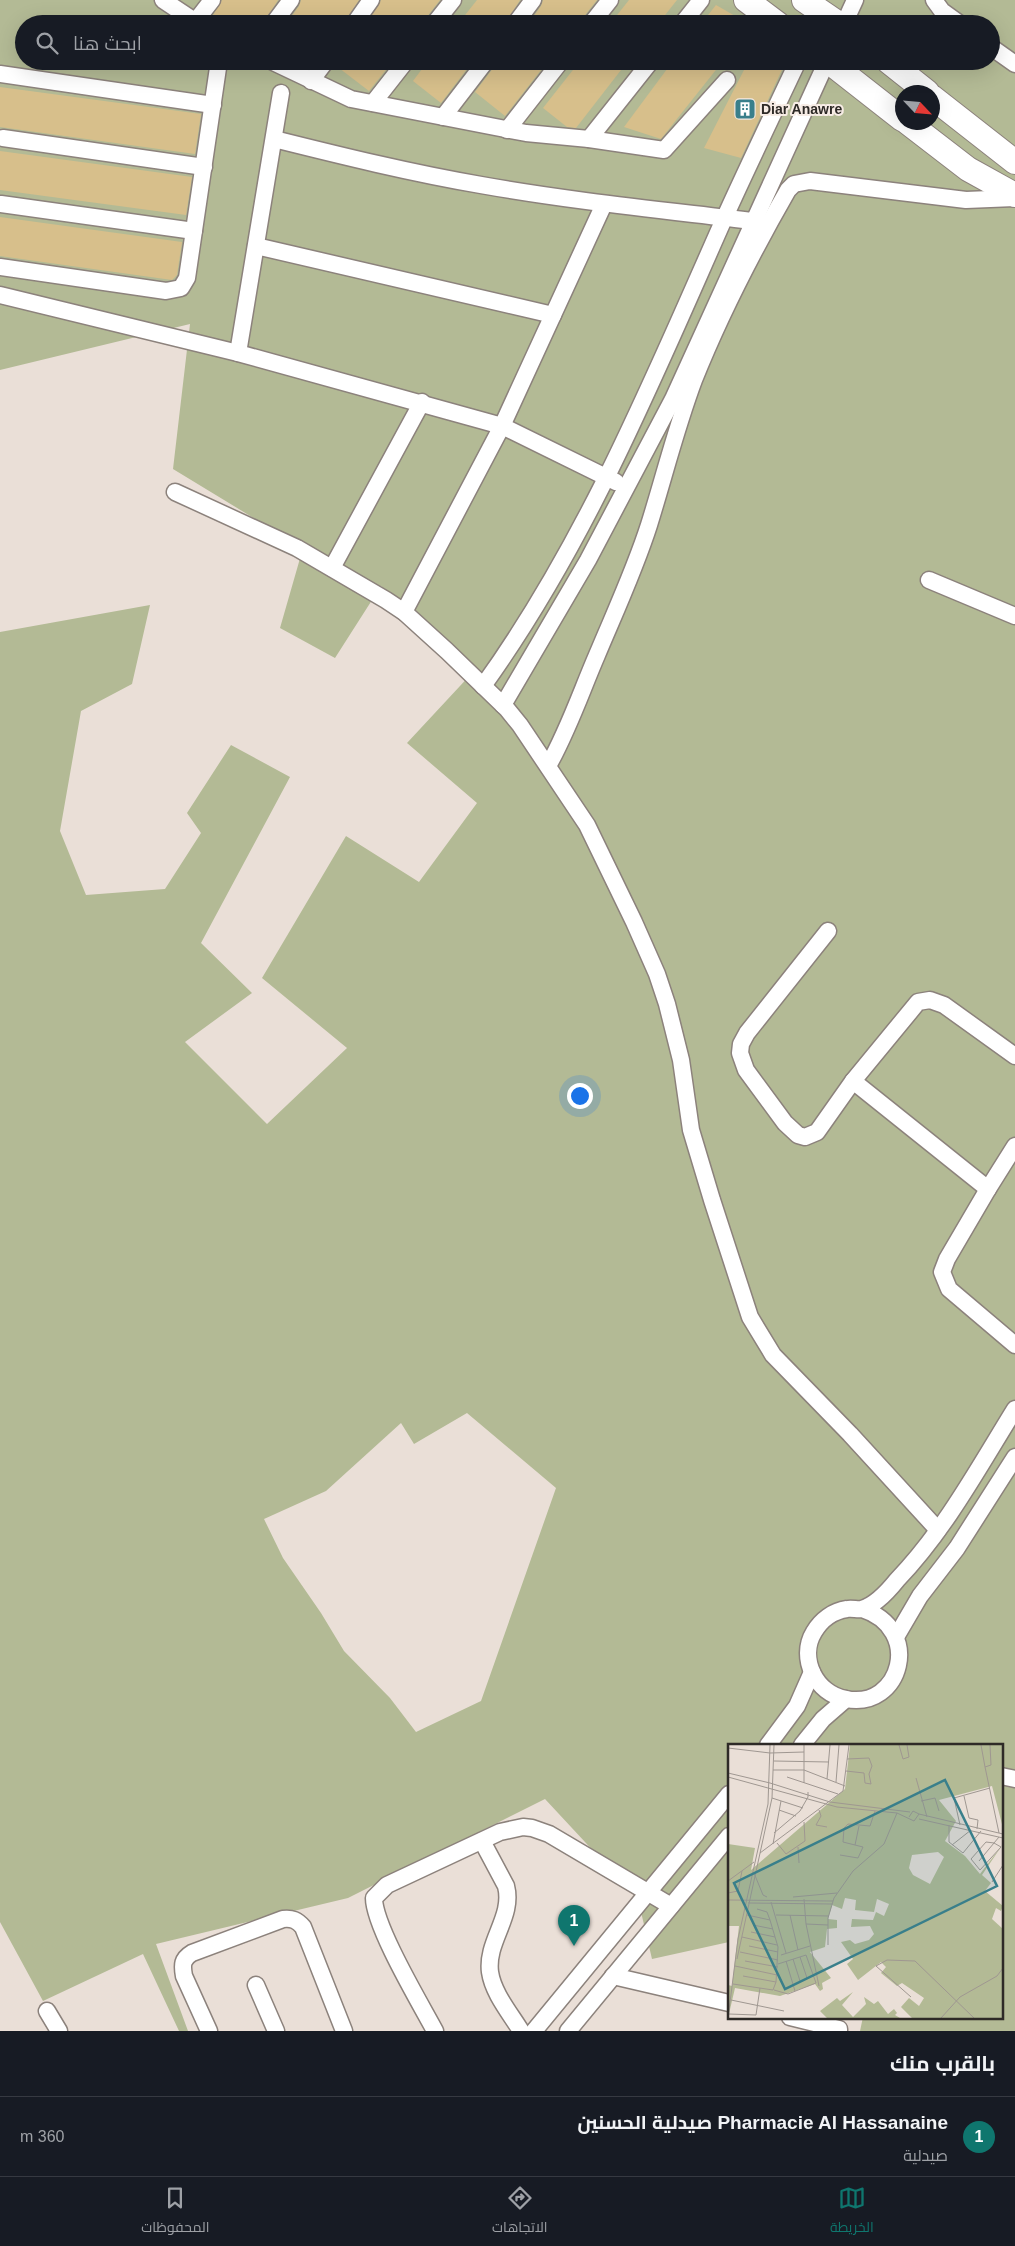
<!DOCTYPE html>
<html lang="ar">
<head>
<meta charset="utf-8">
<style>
	body { margin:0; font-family:Helvetica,Cairo,sans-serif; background:#20242c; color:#f1f3f6; direction:rtl }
	.compass { position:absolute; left:895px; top:85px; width:45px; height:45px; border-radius:50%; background:#171b24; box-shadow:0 5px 20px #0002; rotate:116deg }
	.you { position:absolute; left:579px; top:1095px; width:18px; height:18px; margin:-12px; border:4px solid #fff; border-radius:50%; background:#1a73e8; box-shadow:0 0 0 8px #1a73e833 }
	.badge { display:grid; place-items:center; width:32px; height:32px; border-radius:50%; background:#0f766e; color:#fff; font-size:16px; font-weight:700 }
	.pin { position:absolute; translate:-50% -41px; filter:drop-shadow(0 1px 2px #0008) }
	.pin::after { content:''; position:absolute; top:26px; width:18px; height:15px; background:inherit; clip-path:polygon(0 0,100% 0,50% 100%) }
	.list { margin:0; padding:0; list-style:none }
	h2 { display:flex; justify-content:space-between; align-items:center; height:65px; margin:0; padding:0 20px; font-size:21px }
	h2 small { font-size:16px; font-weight:400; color:#9ea1a6 }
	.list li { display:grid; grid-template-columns:32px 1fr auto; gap:15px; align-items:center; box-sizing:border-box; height:80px; padding:0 20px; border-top:1px solid #363941 }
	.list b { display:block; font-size:19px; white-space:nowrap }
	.list p { margin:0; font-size:16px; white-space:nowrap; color:#9ea1a6 }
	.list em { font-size:16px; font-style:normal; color:#9ea1a6 }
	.icon { flex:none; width:28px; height:28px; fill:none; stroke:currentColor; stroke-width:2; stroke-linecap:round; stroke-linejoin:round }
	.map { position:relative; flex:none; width:1015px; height:2031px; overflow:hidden; direction:ltr }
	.search { position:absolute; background:#171b24; box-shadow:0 5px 20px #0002; left:15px; right:15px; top:15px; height:55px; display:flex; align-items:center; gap:12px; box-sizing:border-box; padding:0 18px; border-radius:28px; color:#9ea1a6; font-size:19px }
	.sheet { height:145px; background:#171b24 }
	nav { display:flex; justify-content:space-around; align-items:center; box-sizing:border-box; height:70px; border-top:1px solid #363941; background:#171b24; font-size:14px; color:#9ea1a6 }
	nav a { display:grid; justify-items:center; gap:2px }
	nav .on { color:#0f766e }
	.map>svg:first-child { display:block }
	.green { fill:#b3ba95; fill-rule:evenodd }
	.building { fill:#d7bf8b }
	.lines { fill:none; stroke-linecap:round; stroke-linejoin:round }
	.street-casing { stroke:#8c827c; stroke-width:19 }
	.secondary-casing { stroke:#8c827c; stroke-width:26 }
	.street { stroke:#fff; stroke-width:16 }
	.secondary { stroke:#fff; stroke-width:24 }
	.labels { text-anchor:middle; stroke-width:4; stroke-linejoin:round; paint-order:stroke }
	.poi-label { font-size:14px; font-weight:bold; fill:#2e2a27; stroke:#f7ece5; text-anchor:start }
	.inset-road { fill:none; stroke:#9f9791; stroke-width:1 }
	.view { fill:#397f8b; fill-opacity:0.15; stroke:#397f8b; stroke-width:2.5 }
	.inset-edge { fill:none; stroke:#2e2a27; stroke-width:2.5 }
</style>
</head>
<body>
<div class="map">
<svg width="1015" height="2031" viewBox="0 0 1015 2031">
	<rect width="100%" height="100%" fill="#eadfd7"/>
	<!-- green -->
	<path class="green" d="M0,0H1015V2031H860L863,2017H1001V1745H729V1942L652,1959L638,1899L545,1799L348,1898L156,1944L188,2031H179L143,1954L43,2001L0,1922V632L150,605L132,684L81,711L60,831L86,895L165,889L201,833L187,813L231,745L290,777L201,943L252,993L185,1042L267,1124L347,1048L262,978L346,836L419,882L477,803L407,743L473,672L381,586L335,658L280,628L303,548L173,469L190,324L0,370ZM24,24H991V61H24ZM902,92H932V122H902ZM467,1413L556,1488L481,1701L416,1732L390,1698L344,1651L321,1613L283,1558L264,1519L326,1491L401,1423L414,1444Z"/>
	<!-- building -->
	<g class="building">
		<polygon points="222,0 278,0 263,24 224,24 213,15"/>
		<polygon points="301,0 359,0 344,24 286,24 299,6"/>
		<polygon points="381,0 440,0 426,18 424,24 366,24"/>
		<polygon points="477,0 520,0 505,24 458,24"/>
		<polygon points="543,0 597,0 578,24 528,24 541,6"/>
		<polygon points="629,0 677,0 658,24 610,24"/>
		<polygon points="716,5 749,24 701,24"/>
		<polygon points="336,61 393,61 369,91 335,65"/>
		<polygon points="428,61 473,61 441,103 413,81"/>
		<polygon points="496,61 548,61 505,116 475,92 494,67"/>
		<polygon points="580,61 628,61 576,128 567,127 543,108"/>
		<polygon points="673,61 723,61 661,139 624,127"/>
		<polygon points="733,61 786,61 741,158 704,148 744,70"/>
		<polygon points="0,87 201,114 195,154 0,127"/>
		<polygon points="0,151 192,177 186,215 0,190"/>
		<polygon points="0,217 182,242 177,275 172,280 0,256"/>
	</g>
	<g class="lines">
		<!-- street casing -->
		<g class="street-casing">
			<g id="street">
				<polyline points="163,0 199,24"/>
				<polyline points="934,0 942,11 960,24"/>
				<polyline points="195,22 212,0"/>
				<polyline points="273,24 291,0"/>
				<polyline points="354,24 371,0"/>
				<polyline points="434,24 453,0"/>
				<polyline points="515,24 533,0"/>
				<polyline points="591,24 610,0"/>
				<polyline points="682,24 701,0"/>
				<polyline points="844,24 855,0"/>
				<polyline points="991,47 1015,64"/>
				<polyline points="271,61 351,99 526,133 589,139 651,61"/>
				<polyline points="0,74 213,105"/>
				<polyline points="311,81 326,61"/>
				<polyline points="373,103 406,61"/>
				<polyline points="443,117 486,61"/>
				<polyline points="507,130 561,61"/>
				<polyline points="3,138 204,167"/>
				<path d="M274,139C342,156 411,173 481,185C571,201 662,210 753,221"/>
				<polyline points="589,139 664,150 727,80"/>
				<polyline points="1,204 194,231"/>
				<polyline points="256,246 553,315"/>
				<polyline points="0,267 166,291 181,288 187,278 219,61"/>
				<polyline points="0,295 238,353 502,426 616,482"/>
				<polyline points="238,353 281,93"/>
				<polyline points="175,492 297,548 386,600 404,612 447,651 507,709 520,725 587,825 634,922 657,974 667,1004 681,1060 691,1130 712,1200 750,1317 773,1355 850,1434 938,1530"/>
				<polyline points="332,568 422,402"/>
				<polyline points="929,580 1015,616"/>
				<polyline points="404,612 502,426 604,204"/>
				<path d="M483,686C586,543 653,379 724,219C748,166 773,114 798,61"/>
				<polyline points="503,705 588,560 673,399 827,61"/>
				<path d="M548,766C568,731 581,692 597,655C615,612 635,569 649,525C664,477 676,428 694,380C720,315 753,251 788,190L794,184L810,181L966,200L1015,198"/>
				<polyline points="828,931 747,1033 741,1044 740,1053 746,1070 785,1123 798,1135 805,1137 817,1132 853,1081 918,1002 930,1000 944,1005 1015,1056"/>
				<polyline points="853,1081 988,1189"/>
				<polyline points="1015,1146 988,1189 947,1259 942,1272 949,1289 1015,1345"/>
				<path d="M862,1609C924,1629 901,1710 846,1699C816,1694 798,1658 814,1632C821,1620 833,1611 847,1609C852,1608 858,1610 862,1609C875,1605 889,1590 897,1580C945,1530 979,1467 1015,1409"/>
				<polyline points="896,1637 920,1596 957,1548 1015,1457"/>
				<polyline points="768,1745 797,1706 812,1672"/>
				<polyline points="802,1745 823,1719 846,1699"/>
				<polyline points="1001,1776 1015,1779"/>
				<path d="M482,1841L506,1886C514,1917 486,1941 490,1972C493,1993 510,2013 521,2031"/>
				<polyline points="613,1976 729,2003"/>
				<polyline points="256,1985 276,2031"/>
				<polyline points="47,2011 59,2031"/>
				<polyline points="790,2017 839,2029 839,2031"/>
				<path d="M209,2031L184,1976C182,1965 182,1959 192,1953L283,1919C292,1918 297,1920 303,1927L344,2031"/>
				<path d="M435,2031C420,2003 374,1926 374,1898L387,1885L500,1832L523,1827L532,1828L549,1834L671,1906"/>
				<polyline points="534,2031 729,1794"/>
				<polyline points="568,2031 729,1836"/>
			</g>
		</g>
		<!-- secondary casing -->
		<g class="secondary-casing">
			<g id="secondary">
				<polyline points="746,0 778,24"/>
				<polyline points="804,0 839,24"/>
				<polyline points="828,61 902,119"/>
				<polyline points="888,61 927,92"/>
				<polyline points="932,97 1015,162"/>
				<polyline points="907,122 968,169 1015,195"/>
			</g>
		</g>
		<!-- street -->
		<use href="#street" class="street"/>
		<!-- secondary -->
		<use href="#secondary" class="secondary"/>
	</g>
	<!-- icons -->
	<defs>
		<g id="building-square" transform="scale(1.125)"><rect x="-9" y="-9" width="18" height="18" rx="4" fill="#397f8b" stroke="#f7ece5"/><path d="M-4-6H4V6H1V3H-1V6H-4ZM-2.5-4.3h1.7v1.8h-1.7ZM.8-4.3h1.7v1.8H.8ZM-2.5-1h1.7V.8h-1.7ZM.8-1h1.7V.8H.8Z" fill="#fff"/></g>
	</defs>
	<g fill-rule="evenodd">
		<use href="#building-square" x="745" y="109"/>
	</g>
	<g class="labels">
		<!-- poi labels -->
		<g class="poi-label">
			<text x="761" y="114">Diar Anawre</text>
		</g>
	</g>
	<!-- overview -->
	<g transform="translate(728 1744)">
		<rect width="275" height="275" fill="#eadfd7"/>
		<path d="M122,1H275V84L264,42L211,56L228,77L217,97L237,112L252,130L275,100L254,131L263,139L257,147L275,162L273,167L268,164L264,175L275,185V274H184L173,263L181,254L191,262L196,254L174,239L169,242L153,229L158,223L153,218L130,236L119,220L125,215L113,198L122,196L127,200L141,196L146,190L142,182L123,183L124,175L145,176L148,168L156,172L161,160L149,155L146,168L127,166L128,156L117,154L114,165L104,161L100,175L109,176V184L99,185L97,203L82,208L103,234L94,239L95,245L92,247L87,240L52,252L7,244L0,274V241L4,242L11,182H0V100L27,104L23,126L117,45ZM210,108L216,113L202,140L185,131L181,124L184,111ZM125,248L114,261L125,273L138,260L136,253L146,260L150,257L160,270L166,265L169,269L167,271L172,274H99L92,267L109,254L112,257Z" fill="#b3ba95" fill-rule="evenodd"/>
		<path class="inset-road" d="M171,1L175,15L181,13L179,1M253,1L257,23L263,21L262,1M0,4L42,9L76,8M46,17L101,18M257,23L271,89M45,26H76L117,42M118,27L136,29L137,39L143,40L141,30L144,22L141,14L119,15M0,29L42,39L102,58L182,68M0,33L109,63L169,69L186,77L191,70L185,67L181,73M59,33L110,50M188,34L199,73M99,35L102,1M108,38L111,1M76,39V1M236,52L241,74L250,76L249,85M44,54L75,64M193,57L207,54L211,67M51,66L68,72M91,66L93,72L88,81L99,83M191,70L275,90M191,75L275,94M221,81V98L235,109L253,87M232,81L226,54L262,44M46,89L72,67L80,53V48M49,99L58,110L77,97L76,78M45,100L53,57M127,101L131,82M224,101L243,86M70,103L71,119M32,109L115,47L121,1M112,111L130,114L135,103L115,98L116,84L120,80L142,82L147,67M251,117L266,99L258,98L243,115L252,126L273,103L266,99L271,93M26,129L35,151L39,153M0,137L26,118M264,138L275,121M0,149L10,147L14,127M65,153L109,149M76,155L78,180L91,242M0,156L105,157M43,158L58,209M20,159L104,160M29,165L39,168L42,176M48,171L101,172M62,171L70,206M78,180L100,181M25,181L45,185M23,188L47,193M14,193L49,201M100,201V174L106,154L125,127L156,100L169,69M21,202L50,208M12,208L50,216M53,211L82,202M72,213L79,234M9,215L44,54L46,1M65,215L72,237M17,217L50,223M58,217L67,247M7,222L49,231M15,232L48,238M5,240L45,246L48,238L50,203L42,176L19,171M46,246L60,250L88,239L78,211L50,220M183,253L148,222L159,216L187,217L246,274M3,256L56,267M1,270L28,271L32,244M0,274L10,195L40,60L42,1M213,274L232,253L269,232L275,224"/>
		<path class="view" d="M217,36L269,142L57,245L6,139Z"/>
		<rect width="275" height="275" class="inset-edge"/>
	</g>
</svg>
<svg class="compass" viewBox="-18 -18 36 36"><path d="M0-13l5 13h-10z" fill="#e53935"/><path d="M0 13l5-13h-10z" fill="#9ea1a6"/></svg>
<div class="you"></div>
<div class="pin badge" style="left:574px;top:1946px">1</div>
<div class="search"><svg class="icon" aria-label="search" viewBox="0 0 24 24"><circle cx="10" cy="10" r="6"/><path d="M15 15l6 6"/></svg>ابحث هنا</div>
</div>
<section class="sheet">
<h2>بالقرب منك<small></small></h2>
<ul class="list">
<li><span class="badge">1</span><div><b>Pharmacie Al Hassanaine صيدلية الحسنين</b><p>صيدلية</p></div><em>360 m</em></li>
</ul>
</section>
<nav>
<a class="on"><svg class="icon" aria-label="map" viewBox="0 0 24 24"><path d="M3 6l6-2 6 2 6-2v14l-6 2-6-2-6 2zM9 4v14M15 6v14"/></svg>الخريطة</a>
<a><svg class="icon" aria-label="directions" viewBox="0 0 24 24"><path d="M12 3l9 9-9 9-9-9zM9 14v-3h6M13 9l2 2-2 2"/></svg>الاتجاهات</a>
<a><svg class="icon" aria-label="saved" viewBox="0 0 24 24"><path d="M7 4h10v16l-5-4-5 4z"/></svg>المحفوظات</a>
</nav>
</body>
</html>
